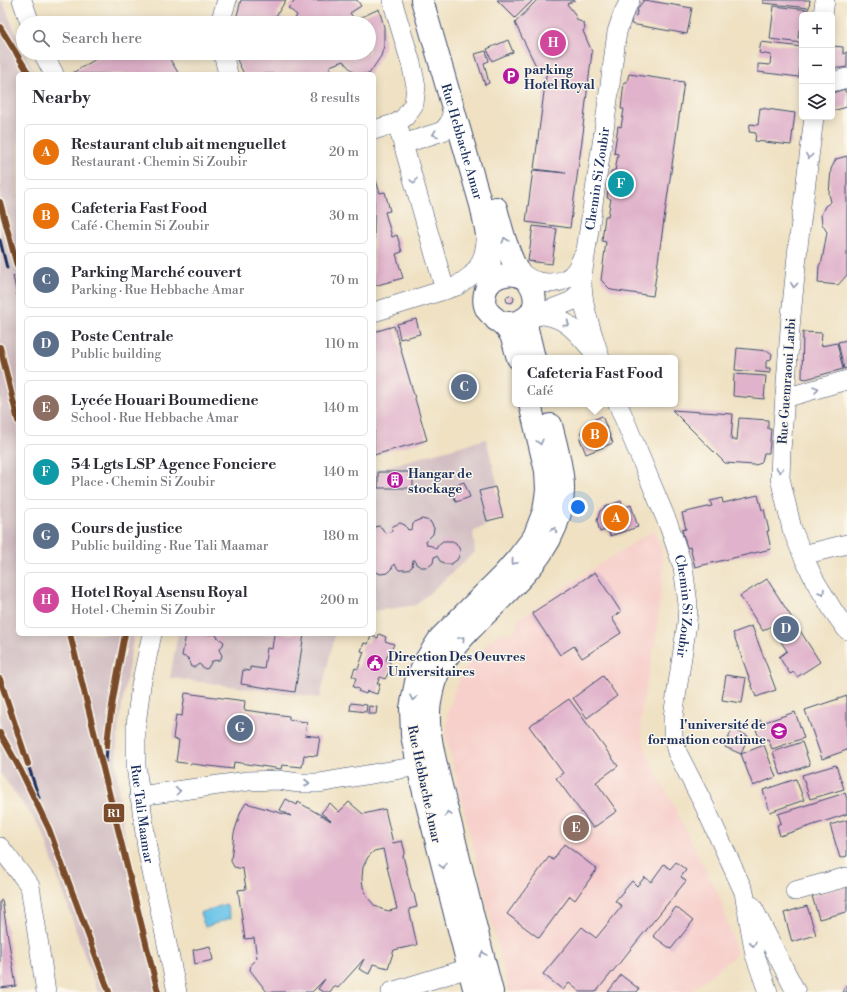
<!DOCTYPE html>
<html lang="en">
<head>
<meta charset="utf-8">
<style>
	body { margin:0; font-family:"Libre Bodoni",serif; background:#f2f2f3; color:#2b2b33 }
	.controls { position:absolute; right:12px; top:12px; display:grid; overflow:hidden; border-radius:6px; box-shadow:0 2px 10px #0003 }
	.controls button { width:36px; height:36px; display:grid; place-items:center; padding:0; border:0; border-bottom:1px solid #e1e1e2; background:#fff; color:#2b2b33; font:20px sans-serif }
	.you { position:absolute; left:578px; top:507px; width:14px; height:14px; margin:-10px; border:3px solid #fff; border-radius:50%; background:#1a73e8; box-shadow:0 0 0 6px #1a73e833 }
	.badge { display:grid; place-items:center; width:26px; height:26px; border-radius:50%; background:#b5179e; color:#fff; font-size:13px; font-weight:700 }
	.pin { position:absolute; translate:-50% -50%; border:2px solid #fff; box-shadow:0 1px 4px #0006 }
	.popup { position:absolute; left:512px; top:355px; width:166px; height:52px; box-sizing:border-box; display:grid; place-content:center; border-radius:6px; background:#fff; filter:drop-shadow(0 1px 3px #0005); font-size:13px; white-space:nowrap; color:#7c7c81 }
	.popup b { font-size:15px; color:#2b2b33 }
	.popup::after { content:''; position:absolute; left:50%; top:100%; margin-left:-8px; border:8px solid transparent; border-top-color:#fff }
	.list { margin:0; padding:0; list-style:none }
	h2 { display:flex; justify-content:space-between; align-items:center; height:52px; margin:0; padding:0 16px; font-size:17px }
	h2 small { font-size:13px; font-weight:400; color:#7c7c81 }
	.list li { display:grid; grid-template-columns:26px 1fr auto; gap:12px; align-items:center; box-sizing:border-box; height:56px; margin:0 8px 8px; padding:0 8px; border:1px solid #e1e1e2; border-radius:6px }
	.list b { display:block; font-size:15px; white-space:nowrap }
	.list p { margin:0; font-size:13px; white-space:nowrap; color:#7c7c81 }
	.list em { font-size:13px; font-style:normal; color:#7c7c81 }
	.icon { flex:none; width:22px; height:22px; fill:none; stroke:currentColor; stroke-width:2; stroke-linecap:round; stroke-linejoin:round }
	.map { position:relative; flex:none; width:847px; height:992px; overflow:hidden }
	.search { position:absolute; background:#fff; box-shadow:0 2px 10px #0003; left:16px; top:16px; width:360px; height:44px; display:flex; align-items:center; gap:10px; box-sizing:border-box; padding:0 14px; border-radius:22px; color:#7c7c81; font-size:15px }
	.panel { position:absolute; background:#fff; box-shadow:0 2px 10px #0003; left:16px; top:72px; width:360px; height:564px; border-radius:6px }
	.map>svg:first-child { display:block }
	.built { fill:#f7d0cc }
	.industrial { fill:#d2bec3 }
	.water { fill:#6bc4e9; stroke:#437aa4 }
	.building { fill:#e0b2cb; fill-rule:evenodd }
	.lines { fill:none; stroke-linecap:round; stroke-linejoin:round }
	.minor-casing { stroke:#3b4a6d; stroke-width:20 }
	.major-casing { stroke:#3b4a6d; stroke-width:24 }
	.minor { stroke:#fff; stroke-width:19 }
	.major { stroke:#fff; stroke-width:22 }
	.rail { stroke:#1b2f5e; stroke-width:3 }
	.rail-1-casing { stroke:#fbf7ec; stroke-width:9 }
	.rail-1 { stroke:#7a4b2a; stroke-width:6 }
	.oneway { stroke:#8d97ae }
	.labels { text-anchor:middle; stroke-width:3; stroke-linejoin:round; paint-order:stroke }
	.poi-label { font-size:13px; font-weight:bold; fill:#1b2f5e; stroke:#fbf7ec; text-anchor:start }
	.street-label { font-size:13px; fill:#1b2f5e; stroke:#fbf7ec }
	.line-badge { stroke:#fbf7ec; stroke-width:1.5 }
	.badge-label { font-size:11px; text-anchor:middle; font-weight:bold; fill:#fff }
</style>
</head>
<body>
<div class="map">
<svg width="847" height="992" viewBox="0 0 847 992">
	<rect width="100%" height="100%" fill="#fbf7ec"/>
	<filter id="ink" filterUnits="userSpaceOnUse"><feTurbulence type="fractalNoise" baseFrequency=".025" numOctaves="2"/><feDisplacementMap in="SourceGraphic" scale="8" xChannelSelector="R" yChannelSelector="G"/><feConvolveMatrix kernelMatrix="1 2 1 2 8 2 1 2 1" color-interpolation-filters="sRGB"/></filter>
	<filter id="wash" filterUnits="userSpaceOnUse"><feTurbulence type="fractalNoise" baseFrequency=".012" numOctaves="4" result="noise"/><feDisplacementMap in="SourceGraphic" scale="16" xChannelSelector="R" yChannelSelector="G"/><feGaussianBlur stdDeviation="0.9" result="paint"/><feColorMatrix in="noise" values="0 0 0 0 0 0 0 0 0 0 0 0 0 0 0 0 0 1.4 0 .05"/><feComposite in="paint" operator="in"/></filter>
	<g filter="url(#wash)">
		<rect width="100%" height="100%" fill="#efe1c2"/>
		<!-- built -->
		<polygon class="built" points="654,530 661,548 663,567 656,639 642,706 641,722 642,738 648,755 721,901 737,954 689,992 509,992 446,736 448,713 454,692 462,674 474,657 489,642 501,632 510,634 517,628 517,620 583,575"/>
		<!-- industrial -->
		<g class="industrial">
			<polygon points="0,0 2,0 23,50 23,53 25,53 35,74 18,74 18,634 134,634 119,723 116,759 119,794 126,841 163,992 98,992 85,957 42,830 0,773"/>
			<polygon points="486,439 498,486 479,491 488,524 473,532 475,552 416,605 374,611 374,470"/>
			<polygon points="178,634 335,634 320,698 170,678"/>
		</g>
		<!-- water -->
		<polygon class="water" points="226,904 231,918 205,927 200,913"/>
		<g id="blocks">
			<!-- building -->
			<g class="building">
				<polygon points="241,0 286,0 276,16 291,23 235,23"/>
				<polygon points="293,0 357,0 361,6 350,13 355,20 379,9 384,27 384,46 381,56 369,74 355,74 343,61 330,66 330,74 244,74 238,62 236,53 369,53 369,23 293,23 297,15 288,8 295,1"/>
				<polygon points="497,0 533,0 515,18"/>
				<polygon points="537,0 575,0 567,4 572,10 578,21 580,21 584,24 585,28 583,31 592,52 583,126 584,126 570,228 526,222 533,170 566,173 534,169 547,69 537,68 515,23"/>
				<polygon points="644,0 692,8 687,34 631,24 632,15 636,16 638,8"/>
				<polygon points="763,0 810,0 809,8 763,3"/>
				<polygon points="774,6 809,10 808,15 802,15 802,30 799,30 798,38 802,38 802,43 770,39"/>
				<polygon points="508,40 513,52 492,61 487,49"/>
				<polygon points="761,42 802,47 799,77 758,72 758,64 770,65 771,55 759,53"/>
				<polygon points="832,46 843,47 843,54 847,52 847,67 841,68 832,68"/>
				<polygon points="486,51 489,61 484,63 489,83 485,85 475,54"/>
				<polygon points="106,53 166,53 179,74 71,74"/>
				<polygon points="629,74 684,82 653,296 611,290 601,280 606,242 602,241 605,216 608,216 611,199 607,198 611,171 615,171 618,154 614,153 618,126 621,127 624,109 621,109 624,82 627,82"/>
				<polygon points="845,89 845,92 847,92 847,107 832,111 832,93"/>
				<polygon points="760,108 795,113 791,145 755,141 756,133 749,132 750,124 758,125"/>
				<polygon points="847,156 847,275 838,285 818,283 819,266 822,261 827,232 822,224 821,215 825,206 831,202 829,194 831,169 836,159"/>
				<polygon points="374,174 380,193 385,192 390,211 385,212 392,237 397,235 402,252 396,254 403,278 374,286"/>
				<polygon points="533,226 557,229 552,264 528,261"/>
				<polygon points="18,275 18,294 17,295 13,276"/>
				<circle cx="510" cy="299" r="4"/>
				<polygon points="416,319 420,334 400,339 397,324"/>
				<polygon points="394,326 427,440 374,455 374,332"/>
				<polygon points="803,332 822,333 821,346 837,343 843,369 806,379 802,378"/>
				<polygon points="847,340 847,368 844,369 838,342"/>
				<polygon points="737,348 768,351 772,354 771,359 766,362 766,368 770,368 770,373 735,370"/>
				<polygon points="734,374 766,376 764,399 733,396"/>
				<polygon points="672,410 733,414 731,440 737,440 739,418 768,420 768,429 771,429 769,453 764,453 762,461 759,464 754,465 725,463"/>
				<polygon points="602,416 613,443 586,454 580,439 581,432 585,426 591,421"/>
				<rect x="378" y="472" width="35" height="16"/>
				<polygon points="464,482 470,497 456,502 450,487"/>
				<polygon points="495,487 503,517 487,521 479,491"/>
				<polygon points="758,495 762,510 764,509 769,531 767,531 771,549 695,567 690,547 687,548 682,530 686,529 682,513 712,506 710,501 722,498 723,503"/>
				<polygon points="621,501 623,508 631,505 638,527 610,536 608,529 600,532 597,521 600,511 605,507"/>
				<polygon points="422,519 430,521 434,528 433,534 426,541 427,545 432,546 436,549 439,544 443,541 452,541 456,543 460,550 459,556 457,560 451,564 445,564 440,561 437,556 434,557 433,563 428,567 421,567 416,564 415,560 413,560 412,567 408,570 399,570 394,564 392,568 387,573 381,574 378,573 374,568 374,527 379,526 382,528 385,533 391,532 393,526 400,523 405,525 408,530 412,529 413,524 416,521"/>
				<polygon points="595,572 621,612 612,618 621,633 582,658 574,646 560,655 532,613"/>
				<polygon points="767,579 820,662 797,677 794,672 790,674 779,657 787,651 771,626 763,631 740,596"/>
				<polygon points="752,626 776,690 756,697 733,633"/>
				<polygon points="186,634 216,634 217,637 224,642 223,645 219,650 222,655 221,659 219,660 212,661 208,668 205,669 199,664 195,667 191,667 188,658 182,656"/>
				<polygon points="274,634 304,634 295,692 241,684 243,670 250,671 250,667 264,669 267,648 272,649"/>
				<polygon points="379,634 386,637 385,641 394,644 390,654 388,654 386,660 390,662 390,670 385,679 380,677 377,684 380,684 377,694 367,691 366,694 358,691 359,689 353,687 356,678 352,676 355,668 358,669 364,652 361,651 364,643 368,644 371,636 378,638"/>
				<polygon points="726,675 746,678 742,703 722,700"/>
				<polygon points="603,676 617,696 587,718 573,698"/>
				<polygon points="185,693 245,701 244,710 289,716 289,720 307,722 305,735 320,737 317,756 304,755 302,767 282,765 281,769 234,762 233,769 176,762 179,740 173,739 176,715 182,716"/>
				<polygon points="847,696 847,750 822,759 805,710"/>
				<polygon points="569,699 618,766 596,782 617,811 593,828 556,778 563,773 529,726"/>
				<polygon points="351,703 367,705 366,712 350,710"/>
				<polygon points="369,706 377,707 376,714 368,714"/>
				<polygon points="795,712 804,738 772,749 768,739 760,741 754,723 761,720 762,723"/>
				<polygon points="732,729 748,736 741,754 725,747"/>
				<polygon points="802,742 810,765 781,775 773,752"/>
				<polygon points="764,745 776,777 753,786 741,754"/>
				<polygon points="836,765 844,789 810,799 802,775"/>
				<polygon points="796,779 804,800 770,812 763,790"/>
				<polygon points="845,793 847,799 847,814 780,836 777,825 781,823 778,814"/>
				<path d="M286,799L297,805L298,802L331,821L321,813L330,803L339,812L349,802L363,814L385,809L393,843L402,841L405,852L403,856L412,892L414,894L417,907L409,909L417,945L394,950L388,968L373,964L369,974L359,969L364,959L338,988L334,986L330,992H323L318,989L325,979L312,992H267L250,970L251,964L257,958L254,938L245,939L238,890L246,889L243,869L234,867L231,861L234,833L241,811L246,803L291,816L280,810ZM383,849L397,909L389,911L381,909L374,905L368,898L363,887L362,878L363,867L368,857L374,851Z"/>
				<polygon points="847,820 847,856 840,858 830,825"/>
				<polygon points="564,844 597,869 575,900 570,896 539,938 507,914 549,857 553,860"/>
				<polygon points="676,862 686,870 681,877 686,881 596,992 580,992 569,983 563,990 543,974 582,927 596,938 622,906 615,901 632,881 637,886 645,877 651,882 664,864 670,869"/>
				<polygon points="847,886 847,912 819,919 812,896"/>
				<polygon points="2,900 16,986 0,988 0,901"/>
				<polygon points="807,906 816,935 792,942 784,913"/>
				<polygon points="676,907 693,921 671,949 653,936"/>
				<polygon points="210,946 213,960 195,964 193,950"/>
				<polygon points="621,975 639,989 637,992 608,992"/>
				<polygon points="847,984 847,992 842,992"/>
			</g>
		</g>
	</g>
	<g filter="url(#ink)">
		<use href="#blocks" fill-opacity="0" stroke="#3b4a6d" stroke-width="1"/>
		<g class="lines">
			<!-- minor casing -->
			<g class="minor-casing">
				<g id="minor">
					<polyline points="22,0 30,23"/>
					<polyline points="823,15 825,0"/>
					<polyline points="221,23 222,16 227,0"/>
					<polyline points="43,53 54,74"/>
					<polyline points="223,53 228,74"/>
					<polyline points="832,82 847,78"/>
					<polyline points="814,117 798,246 791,316 781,450 780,478 792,529 804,558 815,581 834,612 847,630"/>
					<polyline points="397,123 445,290"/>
					<polyline points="374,130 397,123 405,117 414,104 416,86 411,63 392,0"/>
					<polyline points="403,144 443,131 450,122 453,109"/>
					<path d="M520,271C533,286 564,288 576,270C579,266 581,260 583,256"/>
					<polyline points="374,312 457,286 472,275 479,266 484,254 486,242"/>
					<path d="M530,313C540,314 549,315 558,319C572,324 587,344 597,356"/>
					<polyline points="538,316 546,311 572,301 582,290"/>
					<path id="s1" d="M600,358C592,331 581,305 582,277L603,137L617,32L623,14L630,0"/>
					<polyline points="785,398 847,380"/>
					<path id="s2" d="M618,404L669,526L683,567L688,604L687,623L673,717V736L677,752L705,807L744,892L755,955L768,992"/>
					<polyline points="803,555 847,544"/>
					<path id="s3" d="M152,634L141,685L136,725V766L147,848L177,992"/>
					<polyline points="139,796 248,781 278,780 299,783 319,783 419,766"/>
					<polyline points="0,847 30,886 46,992"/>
					<polyline points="795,891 847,877"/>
					<polyline points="752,906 796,992"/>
					<polyline points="391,992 469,968"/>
				</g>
			</g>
			<!-- major casing -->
			<g class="major-casing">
				<g id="major">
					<path id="s4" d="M422,0L481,205C487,231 492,257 489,284"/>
					<path d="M496,208C502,231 508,254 520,276"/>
					<polyline points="527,317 527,329 534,358"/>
					<path d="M496,320C518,330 543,313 532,288C523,268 490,271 485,293C480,316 500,317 509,332C514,339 515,350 518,358"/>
					<polyline points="475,992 422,784 412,735 411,708 416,682 426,660 440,638 504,574 518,558 534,537 544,511 547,490 546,471 530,404"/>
					<path d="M492,992C479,941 466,889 454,838C447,810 440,783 434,756C431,742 428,727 429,712C429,705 431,698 432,691C437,667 453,648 469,631C507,590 565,549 563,486C562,465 556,445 551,425"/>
				</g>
			</g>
			<!-- minor -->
			<use href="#minor" class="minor"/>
			<!-- major -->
			<use href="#major" class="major"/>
			<!-- rail -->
			<g class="rail">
				<polyline points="0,27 29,74"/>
				<polyline points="0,202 17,266"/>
				<polyline points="0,240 7,268"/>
				<polyline points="0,679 39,798"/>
				<polyline points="0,733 21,771 49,829 109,992"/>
				<polyline points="106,761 109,723 125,634"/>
			</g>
			<!-- rail-1 casing -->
			<g class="rail-1-casing">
				<g id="rail-1">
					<polyline points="0,27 29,74"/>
					<polyline points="0,202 17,266"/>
					<polyline points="0,347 18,421"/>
					<polyline points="70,634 158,992"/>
					<polyline points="0,679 28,764"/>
					<polyline points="0,733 21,771 49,829 109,992"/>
					<path d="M107,746C110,708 118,672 125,634"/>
				</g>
			</g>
			<!-- rail-1 -->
			<use href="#rail-1" class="rail-1"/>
		</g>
		<!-- one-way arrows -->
		<defs><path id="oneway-chevron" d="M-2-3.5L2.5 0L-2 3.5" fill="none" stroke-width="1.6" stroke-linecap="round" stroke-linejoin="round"/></defs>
		<g class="oneway">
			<use href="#oneway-chevron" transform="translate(435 134) rotate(160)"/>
			<use href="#oneway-chevron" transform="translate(809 156) rotate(97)"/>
			<use href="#oneway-chevron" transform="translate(414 181) rotate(74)"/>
			<use href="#oneway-chevron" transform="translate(505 240) rotate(-109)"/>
			<use href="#oneway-chevron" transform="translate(794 285) rotate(96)"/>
			<use href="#oneway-chevron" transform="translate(567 324) rotate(37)"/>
			<use href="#oneway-chevron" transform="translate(816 389) rotate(-16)"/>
			<use href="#oneway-chevron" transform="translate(540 442) rotate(76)"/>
			<use href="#oneway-chevron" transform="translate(780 470) rotate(91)"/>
			<use href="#oneway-chevron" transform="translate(554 530) rotate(-67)"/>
			<use href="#oneway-chevron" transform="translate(514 562) rotate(131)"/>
			<use href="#oneway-chevron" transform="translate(822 592) rotate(59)"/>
			<use href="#oneway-chevron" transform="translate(462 639) rotate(-50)"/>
			<use href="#oneway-chevron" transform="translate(413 698) rotate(102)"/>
			<use href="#oneway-chevron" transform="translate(307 783)"/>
			<use href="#oneway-chevron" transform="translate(178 791) rotate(-7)"/>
			<use href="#oneway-chevron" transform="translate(448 814) rotate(-104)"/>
			<use href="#oneway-chevron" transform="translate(443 866) rotate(76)"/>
			<use href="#oneway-chevron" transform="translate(753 944) rotate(80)"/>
			<use href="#oneway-chevron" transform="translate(483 954) rotate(-104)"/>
		</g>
	</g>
	<!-- icons -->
	<defs>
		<g id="parking-disc" transform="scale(0.9)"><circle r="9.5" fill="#b5179e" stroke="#fbf7ec"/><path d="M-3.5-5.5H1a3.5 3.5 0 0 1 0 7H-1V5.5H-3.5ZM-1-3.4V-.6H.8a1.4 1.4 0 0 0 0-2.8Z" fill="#fff"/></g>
		<g id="building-disc" transform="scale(0.9)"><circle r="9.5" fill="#b5179e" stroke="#fbf7ec"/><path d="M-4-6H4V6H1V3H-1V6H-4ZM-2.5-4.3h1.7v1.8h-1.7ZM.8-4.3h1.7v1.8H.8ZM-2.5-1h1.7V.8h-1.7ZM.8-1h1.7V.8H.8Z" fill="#fff"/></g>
		<g id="civic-disc" transform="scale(0.9)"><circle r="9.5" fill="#b5179e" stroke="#fbf7ec"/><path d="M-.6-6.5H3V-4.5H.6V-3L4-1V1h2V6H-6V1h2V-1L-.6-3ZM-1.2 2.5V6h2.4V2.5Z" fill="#fff"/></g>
		<g id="school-disc" transform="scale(0.9)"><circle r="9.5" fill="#b5179e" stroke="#fbf7ec"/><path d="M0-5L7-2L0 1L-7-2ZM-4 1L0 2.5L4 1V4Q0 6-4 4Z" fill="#fff"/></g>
	</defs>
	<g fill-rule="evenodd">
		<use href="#parking-disc" x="511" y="76"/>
		<use href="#building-disc" x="395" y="480"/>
		<use href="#civic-disc" x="375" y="663"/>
		<use href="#school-disc" x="779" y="731"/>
	</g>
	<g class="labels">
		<!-- poi labels -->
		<g class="poi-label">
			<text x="524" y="74">parking<tspan x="524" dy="15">Hotel Royal</tspan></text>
			<text x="408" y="478">Hangar de<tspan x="408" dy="15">stockage</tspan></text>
			<text x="388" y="661">Direction Des Oeuvres<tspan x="388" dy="15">Universitaires</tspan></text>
			<text x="766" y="729" text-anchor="end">l'université de<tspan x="766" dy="15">formation continue</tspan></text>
		</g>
		<!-- street labels -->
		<g class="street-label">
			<text dy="5" stroke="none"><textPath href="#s4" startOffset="147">Rue Hebbache Amar</textPath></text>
			<text dy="5" stroke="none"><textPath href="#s1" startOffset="183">Chemin Si Zoubir</textPath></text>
			<text transform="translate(786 381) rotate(-86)" y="5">Rue Guemraoui Larbi</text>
			<text dy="5" stroke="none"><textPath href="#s2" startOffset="215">Chemin Si Zoubir</textPath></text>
			<text transform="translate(425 784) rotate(78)" y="5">Rue Hebbache Amar</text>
			<text dy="5" stroke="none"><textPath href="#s3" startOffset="182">Rue Tali Maamar</textPath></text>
		</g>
	</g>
	<rect class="line-badge" x="103" y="803" width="22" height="20" rx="4" fill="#7a4b2a"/>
	<g class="badge-label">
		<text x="114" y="817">R1</text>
	</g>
</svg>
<div class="controls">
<button>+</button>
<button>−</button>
<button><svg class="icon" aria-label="layers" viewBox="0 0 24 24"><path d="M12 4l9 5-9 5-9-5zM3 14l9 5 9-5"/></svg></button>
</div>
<div class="you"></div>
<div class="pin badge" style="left:616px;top:518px;background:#e8710a">A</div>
<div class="pin badge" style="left:595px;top:435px;background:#e8710a">B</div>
<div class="popup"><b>Cafeteria Fast Food</b>Café</div>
<div class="pin badge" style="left:464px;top:387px;background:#5c6f8a">C</div>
<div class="pin badge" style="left:786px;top:629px;background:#5c6f8a">D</div>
<div class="pin badge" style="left:576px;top:828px;background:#8d6e63">E</div>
<div class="pin badge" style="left:621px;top:184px;background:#0f9aa8">F</div>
<div class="pin badge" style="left:240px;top:728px;background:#5c6f8a">G</div>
<div class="pin badge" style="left:553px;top:43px;background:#d1479c">H</div>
<div class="search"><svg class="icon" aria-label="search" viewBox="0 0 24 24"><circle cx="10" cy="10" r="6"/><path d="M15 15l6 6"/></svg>Search here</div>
<section class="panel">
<h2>Nearby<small>8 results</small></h2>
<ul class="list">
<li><span class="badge" style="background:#e8710a">A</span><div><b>Restaurant club ait menguellet</b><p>Restaurant · Chemin Si Zoubir</p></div><em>20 m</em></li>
<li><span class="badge" style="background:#e8710a">B</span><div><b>Cafeteria Fast Food</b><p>Café · Chemin Si Zoubir</p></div><em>30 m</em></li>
<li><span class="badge" style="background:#5c6f8a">C</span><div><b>Parking Marché couvert</b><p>Parking · Rue Hebbache Amar</p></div><em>70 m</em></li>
<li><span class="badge" style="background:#5c6f8a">D</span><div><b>Poste Centrale</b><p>Public building</p></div><em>110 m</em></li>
<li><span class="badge" style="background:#8d6e63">E</span><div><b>Lycée Houari Boumediene</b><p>School · Rue Hebbache Amar</p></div><em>140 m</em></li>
<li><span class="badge" style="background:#0f9aa8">F</span><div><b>54 Lgts LSP Agence Fonciere</b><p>Place · Chemin Si Zoubir</p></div><em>140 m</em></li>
<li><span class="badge" style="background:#5c6f8a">G</span><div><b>Cours de justice</b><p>Public building · Rue Tali Maamar</p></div><em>180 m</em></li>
<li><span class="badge" style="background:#d1479c">H</span><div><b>Hotel Royal Asensu Royal</b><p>Hotel · Chemin Si Zoubir</p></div><em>200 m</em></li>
</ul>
</section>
</div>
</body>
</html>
